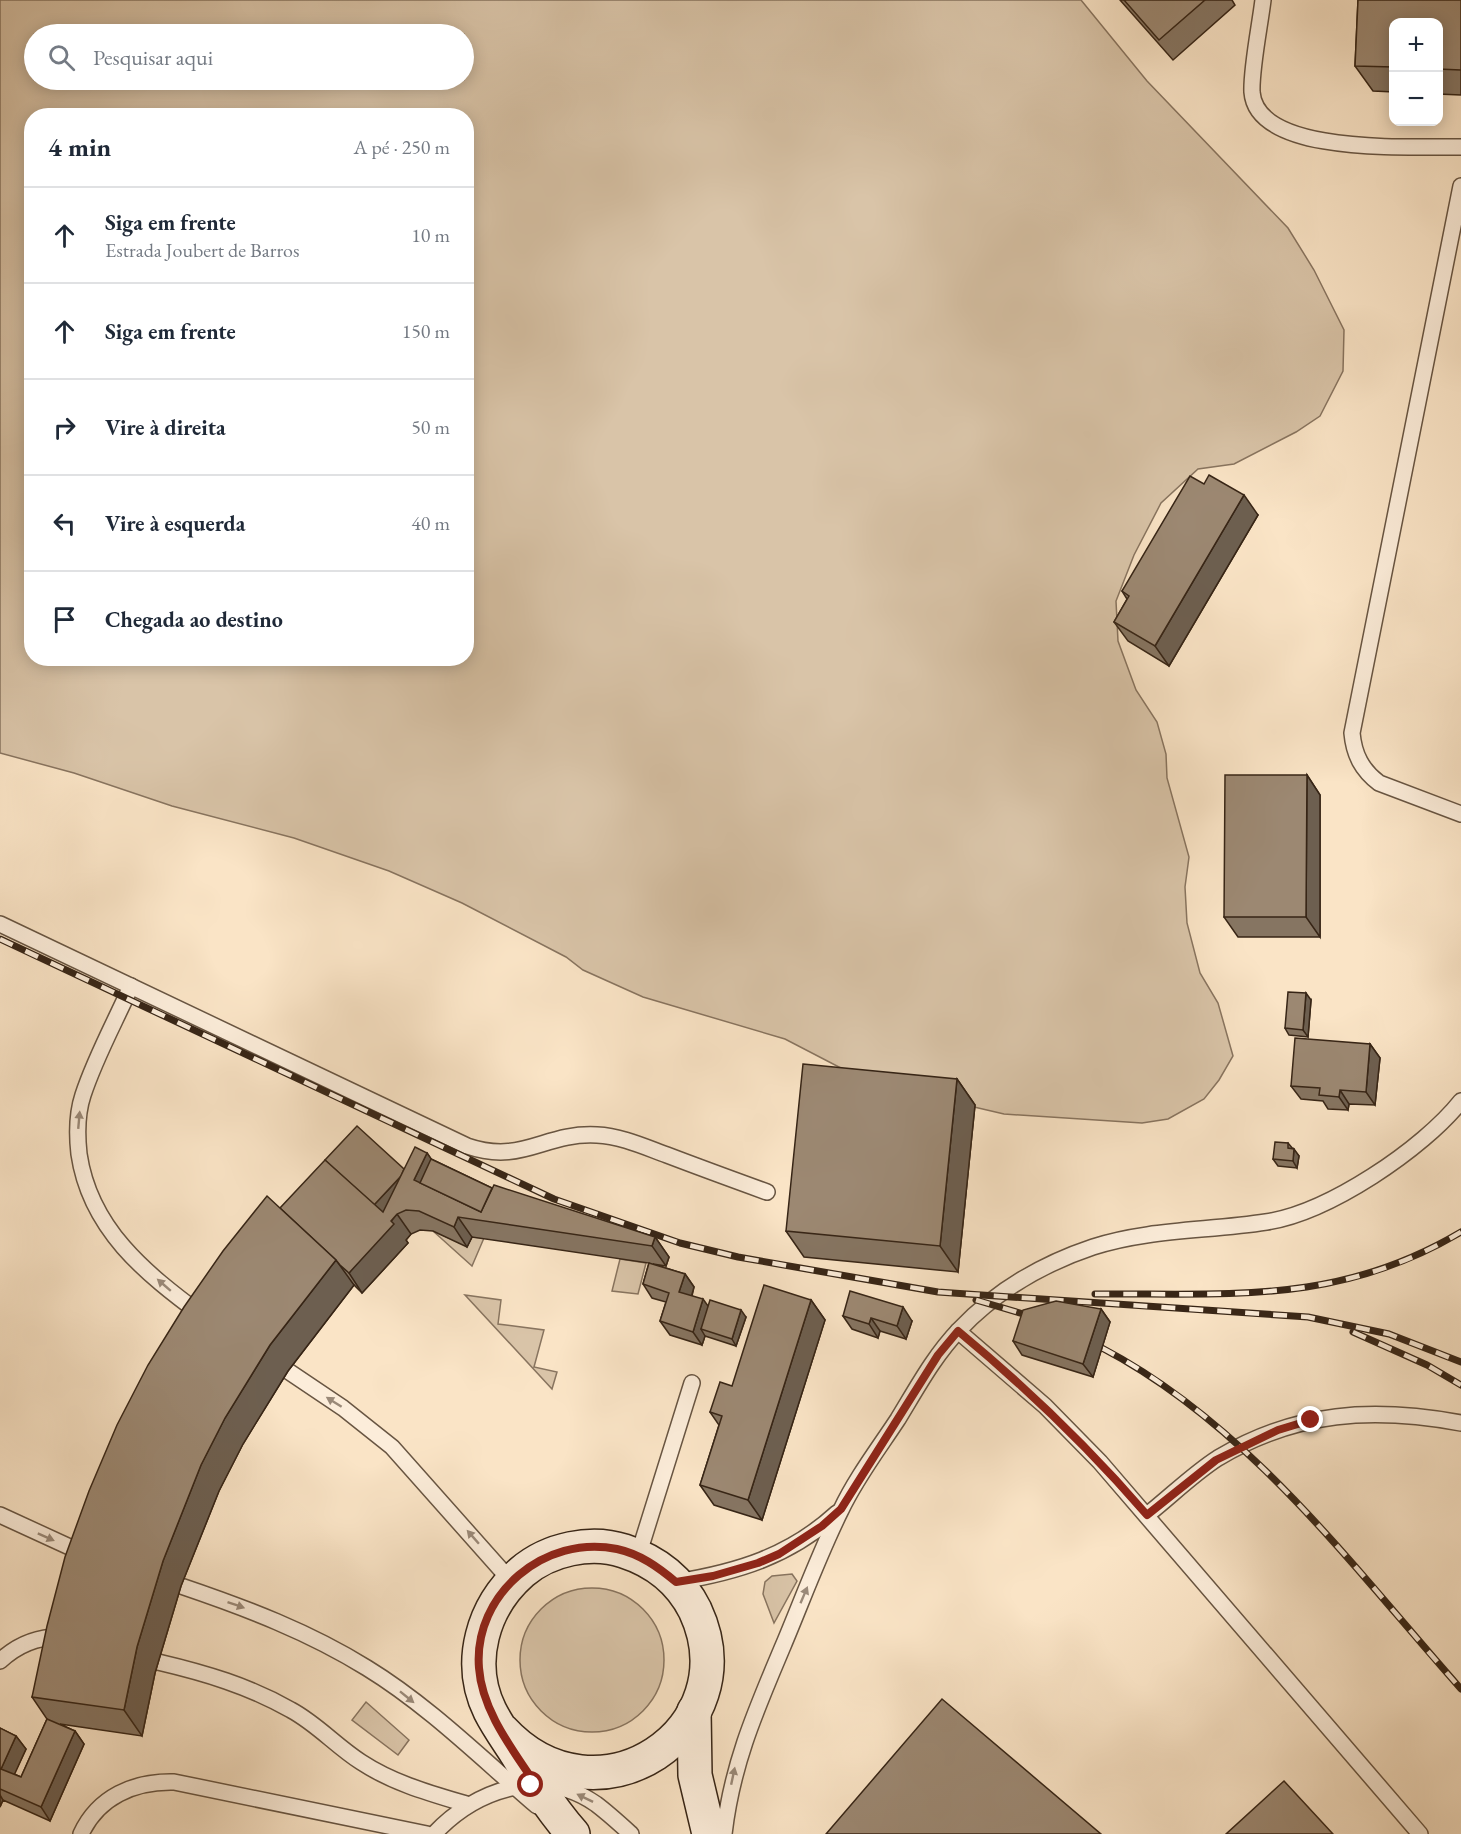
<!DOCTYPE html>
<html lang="pt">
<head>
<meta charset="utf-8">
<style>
	body { margin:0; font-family:"EB Garamond",serif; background:#f6f6f7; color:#1f2937 }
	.controls { position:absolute; right:18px; top:18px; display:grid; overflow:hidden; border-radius:12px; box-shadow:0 3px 15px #0003 }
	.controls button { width:54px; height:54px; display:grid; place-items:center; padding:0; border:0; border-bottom:2px solid #e0e1e3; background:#fff; color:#1f2937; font:30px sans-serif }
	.stop { position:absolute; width:18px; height:18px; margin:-14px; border:4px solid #8f2418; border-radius:50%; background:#fff }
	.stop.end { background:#8f2418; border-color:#fff; box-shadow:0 2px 6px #0008 }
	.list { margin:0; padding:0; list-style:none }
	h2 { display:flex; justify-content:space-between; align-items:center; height:78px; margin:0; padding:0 24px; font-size:26px }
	h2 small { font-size:20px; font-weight:400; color:#747a83 }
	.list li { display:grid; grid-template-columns:39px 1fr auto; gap:18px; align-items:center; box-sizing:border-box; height:96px; padding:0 24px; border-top:2px solid #e0e1e3 }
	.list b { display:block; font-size:22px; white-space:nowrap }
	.list p { margin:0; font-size:20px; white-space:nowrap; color:#747a83 }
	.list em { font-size:20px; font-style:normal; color:#747a83 }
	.icon { flex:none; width:33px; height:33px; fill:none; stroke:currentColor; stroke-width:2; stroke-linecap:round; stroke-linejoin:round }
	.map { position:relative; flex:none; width:1461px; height:1834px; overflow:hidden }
	.search { position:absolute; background:#fff; box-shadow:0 3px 15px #0003; left:24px; top:24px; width:450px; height:66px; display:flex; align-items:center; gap:15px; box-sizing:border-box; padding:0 21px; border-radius:33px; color:#747a83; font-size:22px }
	.panel { position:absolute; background:#fff; box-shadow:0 3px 15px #0003; left:24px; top:108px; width:450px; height:558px; border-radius:24px }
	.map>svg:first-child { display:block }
	.green { fill:#d9c4a8; stroke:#88745f; stroke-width:1.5; fill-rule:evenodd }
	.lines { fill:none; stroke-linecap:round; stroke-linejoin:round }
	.service-casing { stroke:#685542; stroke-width:18 }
	.secondary-casing { stroke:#372516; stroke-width:36 }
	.service { stroke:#fcedda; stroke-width:15 }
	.secondary { stroke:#fcedda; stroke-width:33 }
	.rail-casing { stroke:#372516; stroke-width:7 }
	.rail { stroke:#fcedda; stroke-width:4.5; stroke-dasharray:14; stroke-linecap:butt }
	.wall { fill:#867562; stroke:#372516; stroke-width:1.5 }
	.shaded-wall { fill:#6d5f50; stroke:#372516; stroke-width:1.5 }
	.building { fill:#9c8872; stroke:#372516; stroke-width:1.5 }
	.oneway { fill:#9a8978 }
	.route { stroke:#8f2418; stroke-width:8 }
</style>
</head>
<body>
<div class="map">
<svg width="1461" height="1834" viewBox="0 0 1461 1834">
	<rect width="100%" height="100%" fill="#fae4c6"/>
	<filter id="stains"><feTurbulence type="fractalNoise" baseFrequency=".00333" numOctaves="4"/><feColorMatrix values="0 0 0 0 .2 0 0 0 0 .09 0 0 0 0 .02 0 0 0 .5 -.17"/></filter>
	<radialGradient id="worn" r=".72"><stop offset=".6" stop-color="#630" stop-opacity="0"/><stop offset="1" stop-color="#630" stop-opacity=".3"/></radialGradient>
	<!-- green -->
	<g class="green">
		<path d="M0,0H1081L1147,81L1288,228L1314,270L1344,330L1343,371L1320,416L1296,432L1234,464L1198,469L1161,503L1134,555L1116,601L1118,641L1136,690L1157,722L1166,754L1167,778L1189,857L1185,887L1187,923L1200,973L1218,1003L1233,1056L1219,1080L1204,1099L1168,1119L1142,1123L1004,1114L927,1096L862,1079L785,1039L643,997L583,970L566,957L462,903L389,871L294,838L172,806L74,773L0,753ZM34,34H464V80H34ZM32,116H466V658H32Z"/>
		<polygon points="433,1231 467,1246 472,1237 484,1238 472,1266"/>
		<polygon points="620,1259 646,1263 638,1294 612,1291"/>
		<polygon points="465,1295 501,1300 498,1324 544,1330 534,1367 557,1372 552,1389"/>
		<polygon points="792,1574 797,1581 774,1623 763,1594 765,1582 772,1576"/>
		<circle cx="592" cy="1660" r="72"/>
		<polygon points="366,1702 409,1740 398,1755 352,1720"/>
	</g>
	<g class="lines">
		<!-- service casing -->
		<g class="service-casing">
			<g id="service">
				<path d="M1263,0C1260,25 1251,69 1252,92C1257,157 1416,146 1461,147"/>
				<path d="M1461,186L1352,733C1354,755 1362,770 1379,783L1461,814"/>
				<path d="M0,924L467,1146C523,1165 544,1132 597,1135C621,1136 645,1147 667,1155C701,1168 734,1180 767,1192"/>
				<path d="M131,986C115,1022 95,1058 83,1095C77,1113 77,1136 79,1154C90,1229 145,1273 203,1316"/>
				<polyline points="958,1331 1045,1406 1100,1462 1420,1834"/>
				<polyline points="288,1371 343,1408 392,1447 511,1581"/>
				<polyline points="0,1515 87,1555"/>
				<path d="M1147,1515C1170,1497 1193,1474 1218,1458C1297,1411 1373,1407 1461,1423"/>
				<polyline points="638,1556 692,1383"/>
				<path d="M676,1582C738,1572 790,1556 837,1513"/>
				<path d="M181,1586C246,1608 309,1632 367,1668C429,1706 482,1759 537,1806"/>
				<path d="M0,1661C18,1644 38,1636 63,1637"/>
				<path d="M158,1662C205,1673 249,1686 291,1710C317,1724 336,1746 361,1762C393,1783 429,1793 466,1804"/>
				<path d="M81,1834C98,1797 134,1781 174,1782L427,1834"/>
				<path d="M434,1834C475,1790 542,1766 596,1804C608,1813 620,1824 631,1834"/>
				<path d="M724,1834C732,1764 756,1710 783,1646C802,1601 819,1554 841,1510C856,1478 879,1448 898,1419C917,1388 934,1356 959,1330C996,1291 1042,1264 1093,1247C1148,1229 1209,1231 1266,1222C1328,1213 1423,1149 1461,1101"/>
			</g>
		</g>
		<!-- secondary casing -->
		<g class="secondary-casing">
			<g id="secondary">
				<polyline points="694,1711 695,1775 709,1834"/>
				<path d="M502,1730C598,1834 751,1729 695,1610C680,1580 655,1561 624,1551C591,1540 549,1549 522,1572C483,1606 466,1662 490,1711C497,1725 507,1739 516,1753C533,1781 551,1809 573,1834"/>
			</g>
		</g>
		<!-- service -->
		<use href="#service" class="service"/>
		<!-- secondary -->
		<use href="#secondary" class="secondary"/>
		<!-- rail casing -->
		<g class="rail-casing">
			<g id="rail">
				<polyline points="0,939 554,1199 680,1243 738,1257 938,1292 1308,1317 1389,1334 1461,1362"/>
				<path d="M1095,1294C1231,1293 1338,1305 1461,1232"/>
				<polyline points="976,1300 1037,1318"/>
				<polyline points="1353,1332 1427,1365 1461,1385"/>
				<path d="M1102,1348C1249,1425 1353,1567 1461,1689"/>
			</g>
		</g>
		<!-- rail -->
		<use href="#rail" class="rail"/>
	</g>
	<!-- wall -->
	<g class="wall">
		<polygon points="1120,0 1232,0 1235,5 1173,60"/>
		<polygon points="1358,0 1461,0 1461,95 1438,94 1438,22 1394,22 1394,92 1373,91 1355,66"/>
		<polygon points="1204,484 1258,515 1169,666 1128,641 1114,622 1127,599 1122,591"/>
		<polygon points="1307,775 1320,795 1320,937 1238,937 1224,917"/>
		<polygon points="1311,1000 1308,1037 1289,1035 1285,1028"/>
		<polygon points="1370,1044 1380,1058 1375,1105 1349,1104 1348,1110 1328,1109 1323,1101 1301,1099 1291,1086"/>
		<polygon points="957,1079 975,1105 958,1272 804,1257 786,1231"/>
		<polygon points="1288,1143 1299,1156 1297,1168 1278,1166 1273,1159"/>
		<polygon points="427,1153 431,1159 492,1188 655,1237 669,1257 666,1266 653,1264 685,1274 694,1287 692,1296 708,1306 746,1317 736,1346 705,1336 702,1345 670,1335 660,1321 666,1302 652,1298 643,1284 649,1263 472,1237 467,1247 433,1231 420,1230 411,1234 406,1240 408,1243 362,1293 354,1285 288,1371 243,1444 219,1491 181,1586 155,1673 142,1736 60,1724 75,1731 84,1744 50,1821 3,1800 0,1807 0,1728 16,1736 26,1749 14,1774 21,1777 47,1719 32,1697 280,1208 404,1169"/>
		<polygon points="811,1300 825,1320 762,1520 714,1505 700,1485 719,1425 710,1412 732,1386"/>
		<polygon points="1101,1309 1110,1322 1093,1377 1022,1355 1013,1341"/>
		<polygon points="843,1316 912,1321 906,1339 880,1331 878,1338 852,1329"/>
	</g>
	<!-- shaded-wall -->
	<g class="shaded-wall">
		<polygon points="1244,495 1258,515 1169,666 1155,646"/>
		<polygon points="1307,775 1320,795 1320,937 1306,917"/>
		<polygon points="1306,993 1311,1000 1308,1037 1303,1030"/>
		<polygon points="1370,1044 1380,1058 1375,1105 1366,1092"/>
		<polygon points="957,1079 975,1105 958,1272 940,1246"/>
		<polygon points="1340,1090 1349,1104 1348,1110 1339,1097"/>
		<polygon points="1294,1149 1299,1156 1297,1168 1293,1161"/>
		<polygon points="427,1153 441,1173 431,1192 414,1180"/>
		<polygon points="406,1171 382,1219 373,1206"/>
		<polygon points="397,1214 411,1234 406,1240 408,1243 362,1293 349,1273"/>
		<polygon points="458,1217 472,1237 467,1247 454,1227"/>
		<polygon points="655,1237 669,1257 666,1266 652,1246"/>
		<polygon points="336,1260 354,1285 288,1371 243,1444 219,1491 181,1586 155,1673 142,1736 124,1710 137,1647 163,1561 201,1465 225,1418 270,1345"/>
		<polygon points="685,1274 694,1287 689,1305 679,1292"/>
		<polygon points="703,1299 713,1313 701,1329 705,1336 702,1345 693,1332"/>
		<polygon points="811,1300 825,1320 762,1520 748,1500"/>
		<polygon points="903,1307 912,1321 906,1339 897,1326"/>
		<polygon points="1101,1309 1110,1322 1093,1377 1083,1364"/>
		<polygon points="741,1310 746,1317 736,1346 732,1339"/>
		<polygon points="871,1318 880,1331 878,1338 869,1324"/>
		<polygon points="75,1731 84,1744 50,1821 41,1807"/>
		<polygon points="16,1736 26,1749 11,1782 1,1769"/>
		<polygon points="0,1795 3,1800 0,1807"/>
	</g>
	<!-- building -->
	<g class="building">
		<polygon points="1124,0 1205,0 1159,40"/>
		<polygon points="1358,0 1461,0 1461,70 1438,69 1438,22 1394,22 1394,67 1355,66"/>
		<polygon points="1209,475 1244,495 1155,646 1114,622 1129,596 1122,591 1190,476 1204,484"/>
		<polygon points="1225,775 1307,775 1306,917 1224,917"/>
		<polygon points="1288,992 1306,993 1303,1030 1285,1028"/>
		<polygon points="1295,1038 1370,1044 1366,1092 1340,1090 1339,1097 1319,1095 1320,1088 1291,1086"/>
		<polygon points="803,1064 957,1079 940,1246 786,1231"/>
		<polygon points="357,1126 404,1169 401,1176 374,1205 325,1160"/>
		<polygon points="1275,1142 1288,1143 1288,1148 1294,1149 1293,1161 1273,1159"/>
		<polygon points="415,1147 427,1153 414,1180 481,1212 494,1185 655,1237 652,1246 458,1217 454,1227 419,1211 406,1210 397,1214 391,1221 394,1224 349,1273 340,1265 336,1260 280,1208 325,1160 383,1212"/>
		<polygon points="431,1159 492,1188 481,1212 420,1183"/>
		<polygon points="267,1196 336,1260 270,1345 225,1418 201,1465 163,1561 137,1647 124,1710 32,1697 47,1626 65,1557 89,1491 117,1425 148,1365 184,1307 223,1251"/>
		<polygon points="649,1263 685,1274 679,1292 703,1299 693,1332 660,1321 669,1293 643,1284"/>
		<polygon points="764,1285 811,1300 748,1500 700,1485 722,1416 710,1412 720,1382 732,1386"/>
		<polygon points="850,1291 903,1307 897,1326 871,1318 869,1324 843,1316"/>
		<polygon points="710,1300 741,1310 732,1339 701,1329"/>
		<polygon points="1056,1301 1101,1309 1083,1364 1013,1341 1023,1310"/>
		<polygon points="942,1699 1101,1834 826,1834"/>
		<polygon points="47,1719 75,1731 41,1807 0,1789 0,1728 16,1736 1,1769 21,1777"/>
		<polygon points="1284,1781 1333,1834 1226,1834"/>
	</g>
	<!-- one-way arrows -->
	<defs><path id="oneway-solid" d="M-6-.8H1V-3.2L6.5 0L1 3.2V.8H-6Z" transform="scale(1.5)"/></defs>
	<g class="oneway">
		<use href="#oneway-solid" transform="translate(79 1120) rotate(-85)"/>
		<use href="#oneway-solid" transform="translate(164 1285) rotate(-139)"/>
		<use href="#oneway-solid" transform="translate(334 1402) rotate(-148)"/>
		<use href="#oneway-solid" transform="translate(46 1537) rotate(24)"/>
		<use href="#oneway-solid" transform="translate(473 1537) rotate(-131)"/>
		<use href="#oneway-solid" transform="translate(804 1595) rotate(-67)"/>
		<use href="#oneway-solid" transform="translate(236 1605) rotate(19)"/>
		<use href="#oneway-solid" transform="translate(407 1697) rotate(39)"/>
		<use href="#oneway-solid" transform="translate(733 1776) rotate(-78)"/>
		<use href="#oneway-solid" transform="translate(585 1798) rotate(-154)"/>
	</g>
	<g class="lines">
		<!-- route -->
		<path class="route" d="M531,1785H536C513,1750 482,1711 479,1668C473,1594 545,1534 617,1549C640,1554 658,1567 676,1582L713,1576L758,1563L779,1554L822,1526L841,1509L938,1355L958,1331C1027,1388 1089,1448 1147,1515L1216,1460L1278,1430L1311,1420"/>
	</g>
	<rect width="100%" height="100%" filter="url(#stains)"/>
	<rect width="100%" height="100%" fill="url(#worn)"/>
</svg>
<div class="controls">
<button>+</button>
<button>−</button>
</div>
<div class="stop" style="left:531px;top:1785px"></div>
<div class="stop end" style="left:1311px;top:1420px"></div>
<div class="search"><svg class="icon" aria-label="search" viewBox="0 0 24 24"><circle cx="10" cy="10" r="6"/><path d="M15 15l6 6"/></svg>Pesquisar aqui</div>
<section class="panel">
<h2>4 min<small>A pé · 250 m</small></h2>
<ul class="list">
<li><svg class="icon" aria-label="ahead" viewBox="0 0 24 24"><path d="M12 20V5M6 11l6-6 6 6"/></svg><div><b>Siga em frente</b><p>Estrada Joubert de Barros</p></div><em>10 m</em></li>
<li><svg class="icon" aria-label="ahead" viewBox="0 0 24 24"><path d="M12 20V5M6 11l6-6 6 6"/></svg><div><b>Siga em frente</b></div><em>150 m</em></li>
<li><svg class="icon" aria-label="right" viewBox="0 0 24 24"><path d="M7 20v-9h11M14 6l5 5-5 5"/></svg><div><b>Vire à direita</b></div><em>50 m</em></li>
<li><svg class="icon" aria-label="left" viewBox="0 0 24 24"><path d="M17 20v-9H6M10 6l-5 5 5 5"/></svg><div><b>Vire à esquerda</b></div><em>40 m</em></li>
<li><svg class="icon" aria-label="arrive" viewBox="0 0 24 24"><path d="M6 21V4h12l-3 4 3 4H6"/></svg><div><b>Chegada ao destino</b></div></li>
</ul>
</section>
</div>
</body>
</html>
